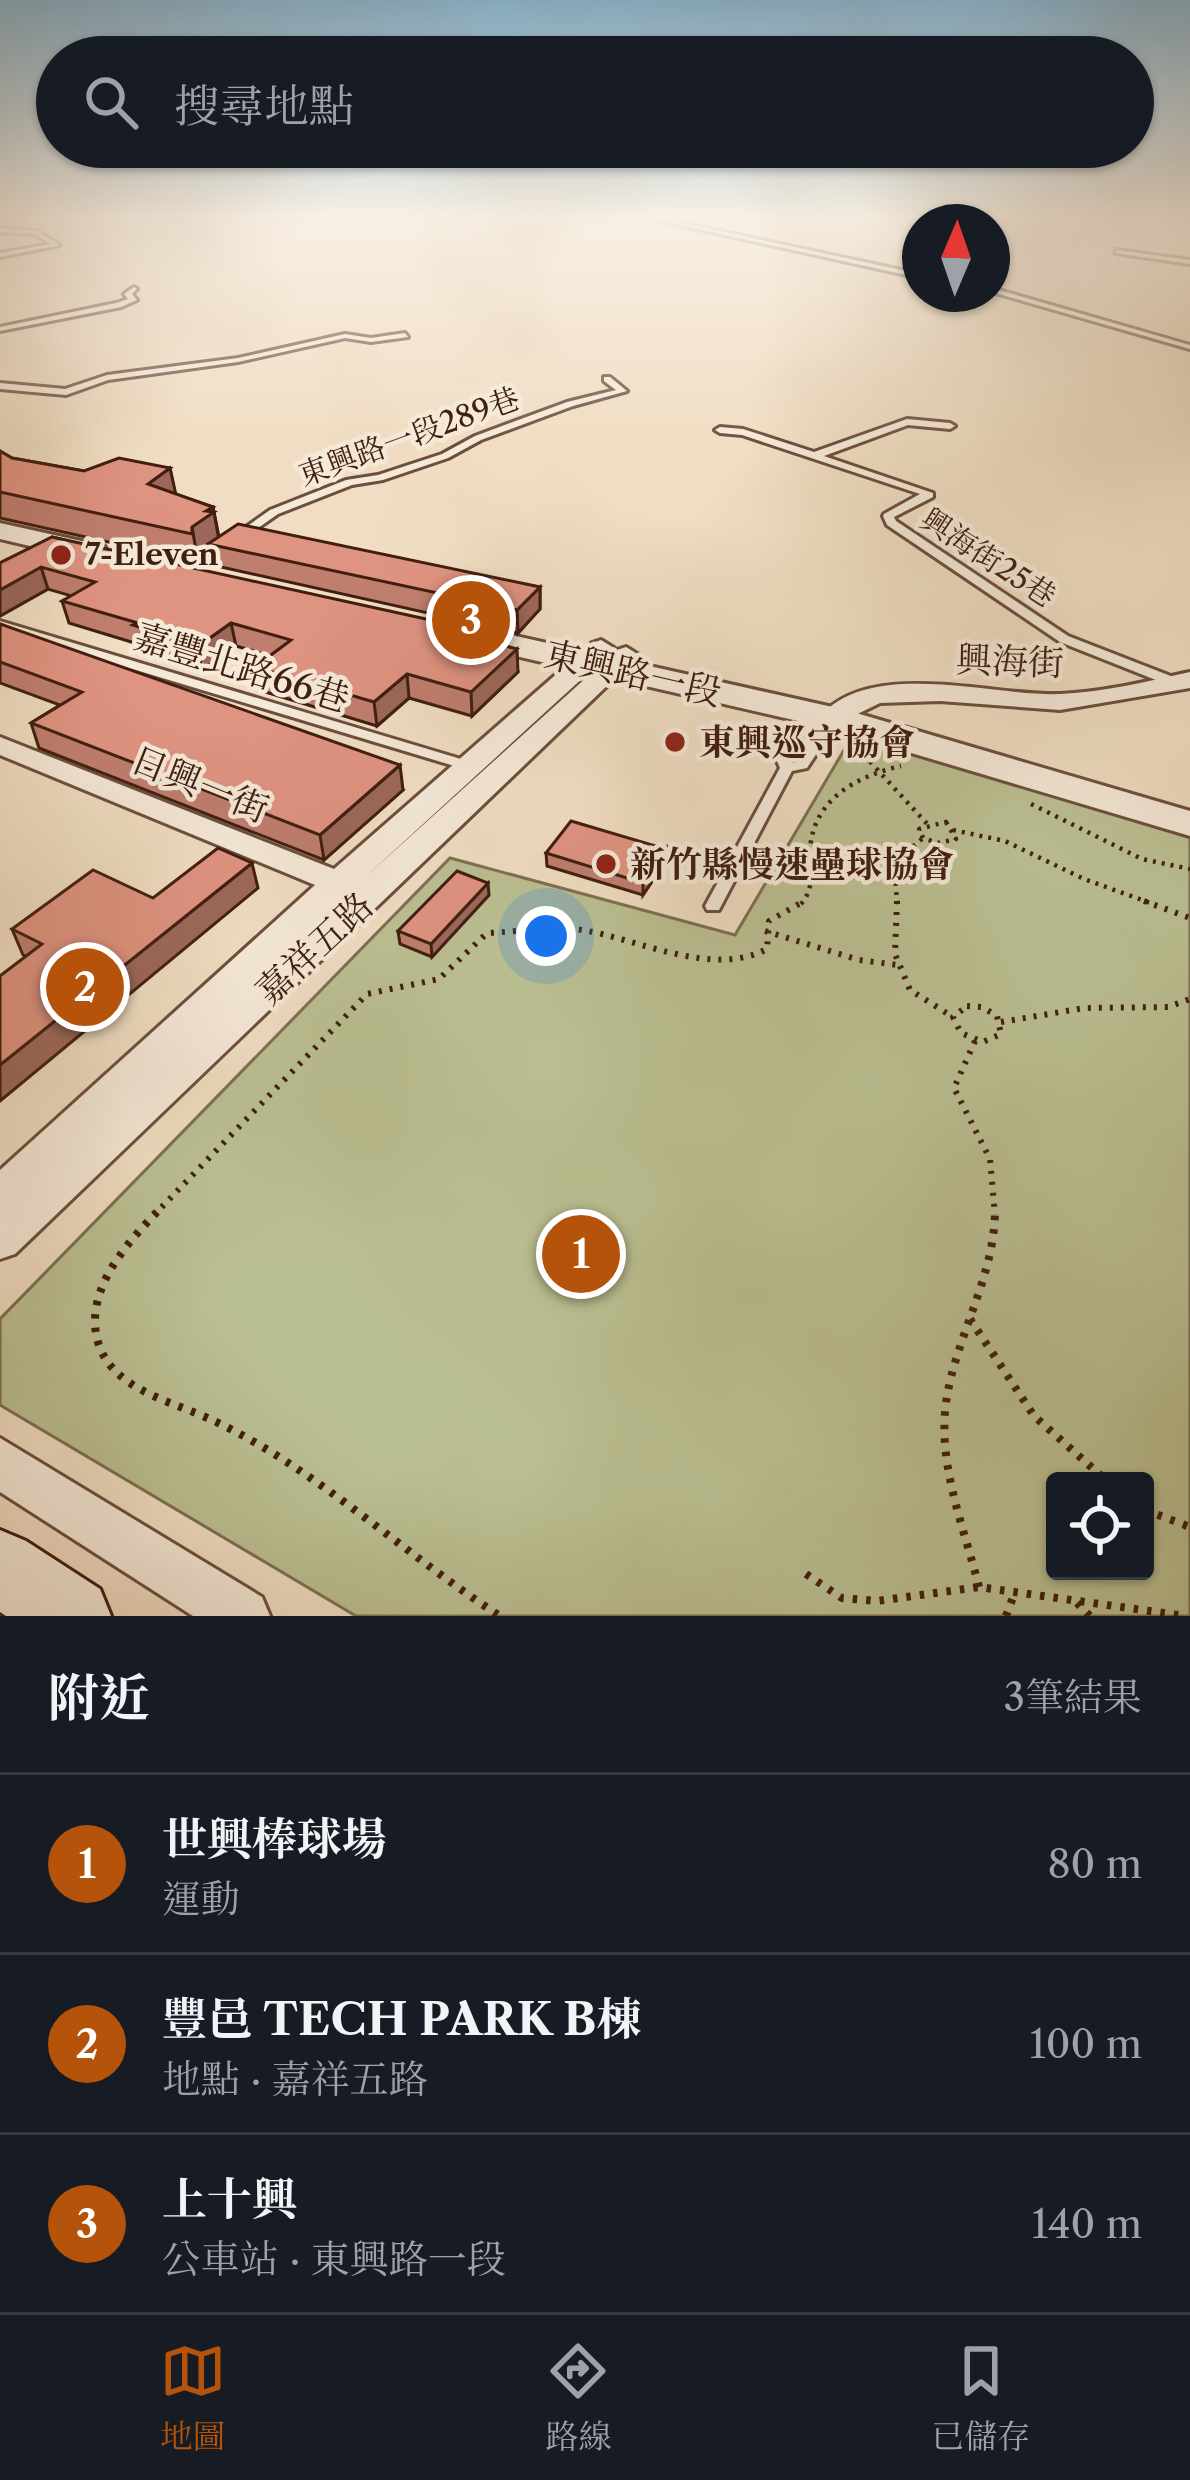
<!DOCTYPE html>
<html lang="zh-TW">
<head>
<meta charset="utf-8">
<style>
	body { margin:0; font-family:"Libre Caslon Text","Noto Serif TC",serif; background:#242831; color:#f1f3f6 }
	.controls { position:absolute; right:36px; bottom:36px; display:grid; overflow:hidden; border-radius:12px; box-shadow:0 3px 9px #0004 }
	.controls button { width:108px; height:108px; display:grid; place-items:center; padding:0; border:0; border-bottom:3px solid #363941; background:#171b24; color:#f1f3f6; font:60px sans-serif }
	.compass { position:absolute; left:902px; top:204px; width:108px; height:108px; border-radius:50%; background:#171b24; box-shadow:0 3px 9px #0004; rotate:2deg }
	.you { position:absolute; left:546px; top:936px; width:42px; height:42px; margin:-30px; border:9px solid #fff; border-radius:50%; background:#1a73e8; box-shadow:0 0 0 18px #1a73e833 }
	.badge { display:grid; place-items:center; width:78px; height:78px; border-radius:50%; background:#b45309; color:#fff; font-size:39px; font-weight:700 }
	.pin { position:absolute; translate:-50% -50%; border:6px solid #fff; box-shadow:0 3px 12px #0006 }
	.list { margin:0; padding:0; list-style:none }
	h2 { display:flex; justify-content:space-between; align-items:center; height:156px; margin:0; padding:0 48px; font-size:51px }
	h2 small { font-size:39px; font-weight:400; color:#9ea1a6 }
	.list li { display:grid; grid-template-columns:78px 1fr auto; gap:36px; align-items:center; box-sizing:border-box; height:180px; padding:0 48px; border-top:3px solid #363941 }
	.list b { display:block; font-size:45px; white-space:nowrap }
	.list p { margin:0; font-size:39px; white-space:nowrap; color:#9ea1a6 }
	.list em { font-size:39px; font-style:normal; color:#9ea1a6 }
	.icon { flex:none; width:66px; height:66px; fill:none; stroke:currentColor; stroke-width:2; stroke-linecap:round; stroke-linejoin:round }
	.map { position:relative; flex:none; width:1190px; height:1616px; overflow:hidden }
	.search { position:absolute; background:#171b24; box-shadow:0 3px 9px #0004; left:36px; right:36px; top:36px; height:132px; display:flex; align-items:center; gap:30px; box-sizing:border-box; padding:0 42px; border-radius:66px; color:#9ea1a6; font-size:45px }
	.sheet { height:696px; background:#171b24 }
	nav { display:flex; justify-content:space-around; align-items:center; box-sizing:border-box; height:168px; border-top:3px solid #363941; background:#171b24; font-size:33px; color:#9ea1a6 }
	nav a { display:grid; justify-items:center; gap:6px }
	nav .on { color:#b45309 }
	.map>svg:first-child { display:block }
	.green { fill:#bbc093; stroke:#7e6f52; stroke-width:3; fill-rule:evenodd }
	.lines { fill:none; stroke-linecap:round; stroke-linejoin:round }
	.service-casing { stroke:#6c4e3d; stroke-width:6 }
	.minor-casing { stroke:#6c4e3d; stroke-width:6 }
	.tertiary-casing { stroke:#6c4e3d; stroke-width:6 }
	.secondary-casing { stroke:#401e10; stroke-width:6 }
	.path-far2 { stroke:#401e10; stroke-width:4.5; stroke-dasharray:3 6; stroke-linecap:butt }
	.path-far1 { stroke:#401e10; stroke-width:6; stroke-dasharray:3 8; stroke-linecap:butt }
	.path { stroke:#401e10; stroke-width:8; stroke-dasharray:4.5 9; stroke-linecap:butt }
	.service { fill:#f5e9d8; fill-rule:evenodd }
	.minor { fill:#f5e9d8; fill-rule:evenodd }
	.tertiary { fill:#f5e9d8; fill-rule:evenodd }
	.secondary { fill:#f5e9d8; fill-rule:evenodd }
	.wall { fill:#c07e6f; stroke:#401e10; stroke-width:3 }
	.shaded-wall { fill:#9c675a; stroke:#401e10; stroke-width:3 }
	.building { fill:#df9381; stroke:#401e10; stroke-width:3 }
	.poi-dot { fill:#8f2418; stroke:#f5e9d8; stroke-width:4.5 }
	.labels { text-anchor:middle; stroke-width:9; stroke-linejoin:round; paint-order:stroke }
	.far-street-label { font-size:30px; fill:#401e10; stroke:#f5e9d8 }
	.far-poi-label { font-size:30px; font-weight:bold; fill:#401e10; stroke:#f5e9d8; text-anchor:start }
	.street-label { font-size:36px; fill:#401e10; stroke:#f5e9d8 }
	.poi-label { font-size:36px; font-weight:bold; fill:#401e10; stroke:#f5e9d8; text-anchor:start }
</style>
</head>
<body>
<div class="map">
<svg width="1190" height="1616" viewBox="0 0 1190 1616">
	<rect width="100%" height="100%" fill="#f0ddc3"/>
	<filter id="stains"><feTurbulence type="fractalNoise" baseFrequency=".00167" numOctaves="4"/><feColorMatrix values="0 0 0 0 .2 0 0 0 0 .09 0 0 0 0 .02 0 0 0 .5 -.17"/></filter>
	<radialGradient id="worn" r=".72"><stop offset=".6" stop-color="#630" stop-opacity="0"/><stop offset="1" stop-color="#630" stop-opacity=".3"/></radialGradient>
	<!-- green -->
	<path class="green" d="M857,728L1190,835V1616H356L0,1405V1319L450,858L735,935ZM1055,1481H1145V1571H1055Z"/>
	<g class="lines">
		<!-- service casing -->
		<g class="service-casing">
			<g id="service">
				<polygon points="648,218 660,218 920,274 920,278"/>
				<polygon points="0,228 37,231 60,245 0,257 0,253 51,244 34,234 0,232"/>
				<polygon points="1117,250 1190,260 1190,264 1115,253"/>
				<polygon points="134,287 137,289 132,294 137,300 121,307 0,331 0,327 116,303 128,299 124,294"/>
				<polygon points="992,288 1190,345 1190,349 992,292"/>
				<polygon points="405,333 408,337 371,342 345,338 238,362 108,380 66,395 0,389 0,383 65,389 107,375 238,358 345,334 371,338"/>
				<polygon points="604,377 610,377 627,391 573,406 481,440 448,458 383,480 352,485 278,514 211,561 207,562 201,559 270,510 346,480 378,475 442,454 475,436 567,402 616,390 604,381"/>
				<polygon points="907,419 950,423 955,426 950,429 908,425 824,456 933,493 933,497 894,517 896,521 1068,636 1181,680 1183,683 1181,686 1171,686 1060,642 887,525 883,516 884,514 920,494 742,435 720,433 715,430 720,427 743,429 814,452"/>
				<polygon points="0,621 471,762 473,765 466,769 461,768 0,629"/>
				<path d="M833,714L840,718L807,768L792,771L719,910H707L705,906L780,768L777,761L793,731L795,728ZM819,728L797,762L792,763L805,734Z"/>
			</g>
		</g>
		<!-- minor casing -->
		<g class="minor-casing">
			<g id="minor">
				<path d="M601,640L614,648L610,653L362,880L617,650L626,647L639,655L15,1254L0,1259V1170L315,885L0,755V737L334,869L592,643ZM343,897H345L284,954Z"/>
				<path d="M1190,672V688L1060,710L940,701L880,703L833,726L819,718C869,657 993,697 1061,694C1105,692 1148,681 1190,672Z"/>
				<polygon points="0,1438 262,1597 270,1616 193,1616 0,1492"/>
			</g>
		</g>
		<!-- tertiary casing -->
		<g class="tertiary-casing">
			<g id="tertiary">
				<polygon points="0,523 104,546 108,552 94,561 0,539"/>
				<polygon points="444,620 846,710 1190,811 1190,836 824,727 433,637 428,630"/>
			</g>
		</g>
		<!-- secondary casing -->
		<g class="secondary-casing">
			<polygon id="secondary" points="0,1530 26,1541 100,1589 111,1616 6,1616 0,1612"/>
		</g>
		<!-- path-far2 -->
		<g class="path-far2">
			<polyline points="864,755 929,826"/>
			<polyline points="1031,804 1142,859 1190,869"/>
			<polygon points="946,822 956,839 938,843 923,838 919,829"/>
			<polyline points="953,830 1005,841 1084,879 1153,904"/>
			<path d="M801,904C816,887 809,870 810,850C813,799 857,776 901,766"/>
			<path d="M898,904C892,870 897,859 923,838"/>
		</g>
		<!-- path-far1 -->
		<g class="path-far1">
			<polyline points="897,901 895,954 910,990 953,1017"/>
			<polyline points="1144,901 1190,918"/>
			<polyline points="765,931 859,960 898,965"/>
			<polygon points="967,1006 982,1007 997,1016 1001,1034 983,1042 961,1033 953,1017"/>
			<polyline points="1001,1022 1084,1008 1168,1007 1190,999"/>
			<polyline points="975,1041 954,1088 990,1159 995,1215"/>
			<path d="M154,1215L367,994L439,979L487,933C517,932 552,925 582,930C639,939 712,978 767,949L769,921L804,901"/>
		</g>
		<!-- path -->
		<g class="path">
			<path d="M157,1212C124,1246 80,1296 100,1348C117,1391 174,1402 212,1420C314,1467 405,1555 500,1616"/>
			<polyline points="970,1319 1034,1416 1107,1481"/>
			<polyline points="1145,1510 1190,1527"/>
			<polyline points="806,1574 842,1598 877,1601 979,1587 1185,1616"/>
			<path d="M979,1587C965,1531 940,1471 945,1412C951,1344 994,1282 995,1212"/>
			<polyline points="1077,1603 1090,1616"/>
			<polyline points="1006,1616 1015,1592"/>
		</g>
		<!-- service -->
		<use href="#service" class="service"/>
		<!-- minor -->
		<use href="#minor" class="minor"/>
		<!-- tertiary -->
		<use href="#tertiary" class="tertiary"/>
		<!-- secondary -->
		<use href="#secondary" class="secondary"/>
	</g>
	<!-- wall -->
	<g class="wall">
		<polygon points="0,451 12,458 84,471 170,468 175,494 213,507 219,537 540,587 540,609 518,633 212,565 209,548 198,555 198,562 0,518"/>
		<polygon points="52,537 494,643 518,672 472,716 409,698 377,726 259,690 255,667 270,656 236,646 202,670 139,648 138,644 69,623 62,601 72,596 48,589 0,616 0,563"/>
		<polygon points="0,624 403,790 324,860 39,748 31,723 60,705 0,683"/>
		<polygon points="666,849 665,862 643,895 547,866 546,853"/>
		<polygon points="258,888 25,956 23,955 12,929 153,898"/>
		<polygon points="489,895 432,957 400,944 398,931"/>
	</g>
	<!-- shaded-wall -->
	<g class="shaded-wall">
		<polygon points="170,468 176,495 148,484"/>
		<polygon points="213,507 219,540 208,544 209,548 198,555 198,562 192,527 206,511"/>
		<polygon points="41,567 48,589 0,616 0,590"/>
		<polygon points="540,587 540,609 518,633 517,610"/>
		<polygon points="231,623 236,646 202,670 197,647"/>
		<polygon points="517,649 518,672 472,716 471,692"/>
		<polygon points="407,674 409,698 377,726 374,702"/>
		<polygon points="400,765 403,790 324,860 320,835"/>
		<polygon points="666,849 665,862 643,895 643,883"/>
		<polygon points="252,863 258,888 0,1101 0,1065"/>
		<polygon points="488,883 489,895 432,957 431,944"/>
	</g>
	<!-- building -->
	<g class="building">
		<polygon points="0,451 12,458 84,471 119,458 170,468 148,484 213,507 206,511 214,512 192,527 192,534 0,492"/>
		<polygon points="238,524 540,587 517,610 208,544"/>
		<polygon points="52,537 494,634 487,641 517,649 471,692 407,674 374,702 255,667 291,640 231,623 197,647 169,639 172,637 133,625 138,623 62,601 95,582 41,567 0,590 0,563"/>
		<polygon points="0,624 400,765 320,835 31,723 82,692 0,662"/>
		<polygon points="571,821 666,849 643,883 546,853"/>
		<polygon points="218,848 252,863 0,1065 0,976 42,944 12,929 93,870 153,898"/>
		<polygon points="457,871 488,883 431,944 398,931"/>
	</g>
	<!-- sky -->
	<linearGradient id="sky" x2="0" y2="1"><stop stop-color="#89b7d5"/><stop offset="0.49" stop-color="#f8f0e4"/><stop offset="1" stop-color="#f8f0e4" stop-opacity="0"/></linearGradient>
	<rect width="1190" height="444" fill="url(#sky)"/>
	<!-- markers -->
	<g class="poi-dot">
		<circle cx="61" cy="555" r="12"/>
		<circle cx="675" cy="742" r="12"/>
		<circle cx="606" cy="864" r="12"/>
	</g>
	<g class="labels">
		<!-- far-street labels -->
		<g class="far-street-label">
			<text transform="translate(409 437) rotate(-20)" y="10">東興路一段289巷</text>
			<text transform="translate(988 558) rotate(33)" y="10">興海街25巷</text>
		</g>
		<!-- far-poi labels -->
		<g class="far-poi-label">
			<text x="85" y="565">7-Eleven</text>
		</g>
		<!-- street labels -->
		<g class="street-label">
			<text transform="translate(1010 661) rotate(2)" y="13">興海街</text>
			<text transform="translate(242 667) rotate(17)" y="13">嘉豐北路66巷</text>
			<text transform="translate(633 673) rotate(13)" y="13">東興路一段</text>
			<text transform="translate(200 784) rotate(22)" y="13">日興一街</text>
			<text transform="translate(314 948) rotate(-43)" y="13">嘉祥五路</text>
		</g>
		<!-- poi labels -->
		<g class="poi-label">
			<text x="699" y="755">東興巡守協會</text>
			<text x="630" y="877">新竹縣慢速壘球協會</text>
		</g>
	</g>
	<rect width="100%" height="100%" filter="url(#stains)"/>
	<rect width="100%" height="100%" fill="url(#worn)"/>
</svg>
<div class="controls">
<button><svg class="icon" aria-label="locate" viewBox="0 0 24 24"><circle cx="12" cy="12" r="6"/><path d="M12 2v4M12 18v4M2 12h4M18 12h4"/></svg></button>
</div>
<svg class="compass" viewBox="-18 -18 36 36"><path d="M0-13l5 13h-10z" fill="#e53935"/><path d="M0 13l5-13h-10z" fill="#9ea1a6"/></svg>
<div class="you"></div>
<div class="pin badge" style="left:581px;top:1254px">1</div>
<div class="pin badge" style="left:85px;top:987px">2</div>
<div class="pin badge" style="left:471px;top:620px">3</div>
<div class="search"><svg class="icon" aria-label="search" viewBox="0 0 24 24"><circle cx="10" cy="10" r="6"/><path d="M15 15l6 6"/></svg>搜尋地點</div>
</div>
<section class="sheet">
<h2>附近<small>3筆結果</small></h2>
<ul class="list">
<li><span class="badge">1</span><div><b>世興棒球場</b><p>運動</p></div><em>80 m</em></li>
<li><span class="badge">2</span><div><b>豐邑 TECH PARK B棟</b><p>地點 · 嘉祥五路</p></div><em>100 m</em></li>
<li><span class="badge">3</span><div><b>上十興</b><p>公車站 · 東興路一段</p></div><em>140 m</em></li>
</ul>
</section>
<nav>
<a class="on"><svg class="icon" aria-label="map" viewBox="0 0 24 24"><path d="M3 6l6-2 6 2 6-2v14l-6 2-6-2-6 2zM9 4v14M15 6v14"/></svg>地圖</a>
<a><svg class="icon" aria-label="directions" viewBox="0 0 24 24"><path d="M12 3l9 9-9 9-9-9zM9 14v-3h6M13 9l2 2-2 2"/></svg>路線</a>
<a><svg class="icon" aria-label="saved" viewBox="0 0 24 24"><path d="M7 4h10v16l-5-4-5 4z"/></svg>已儲存</a>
</nav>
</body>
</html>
